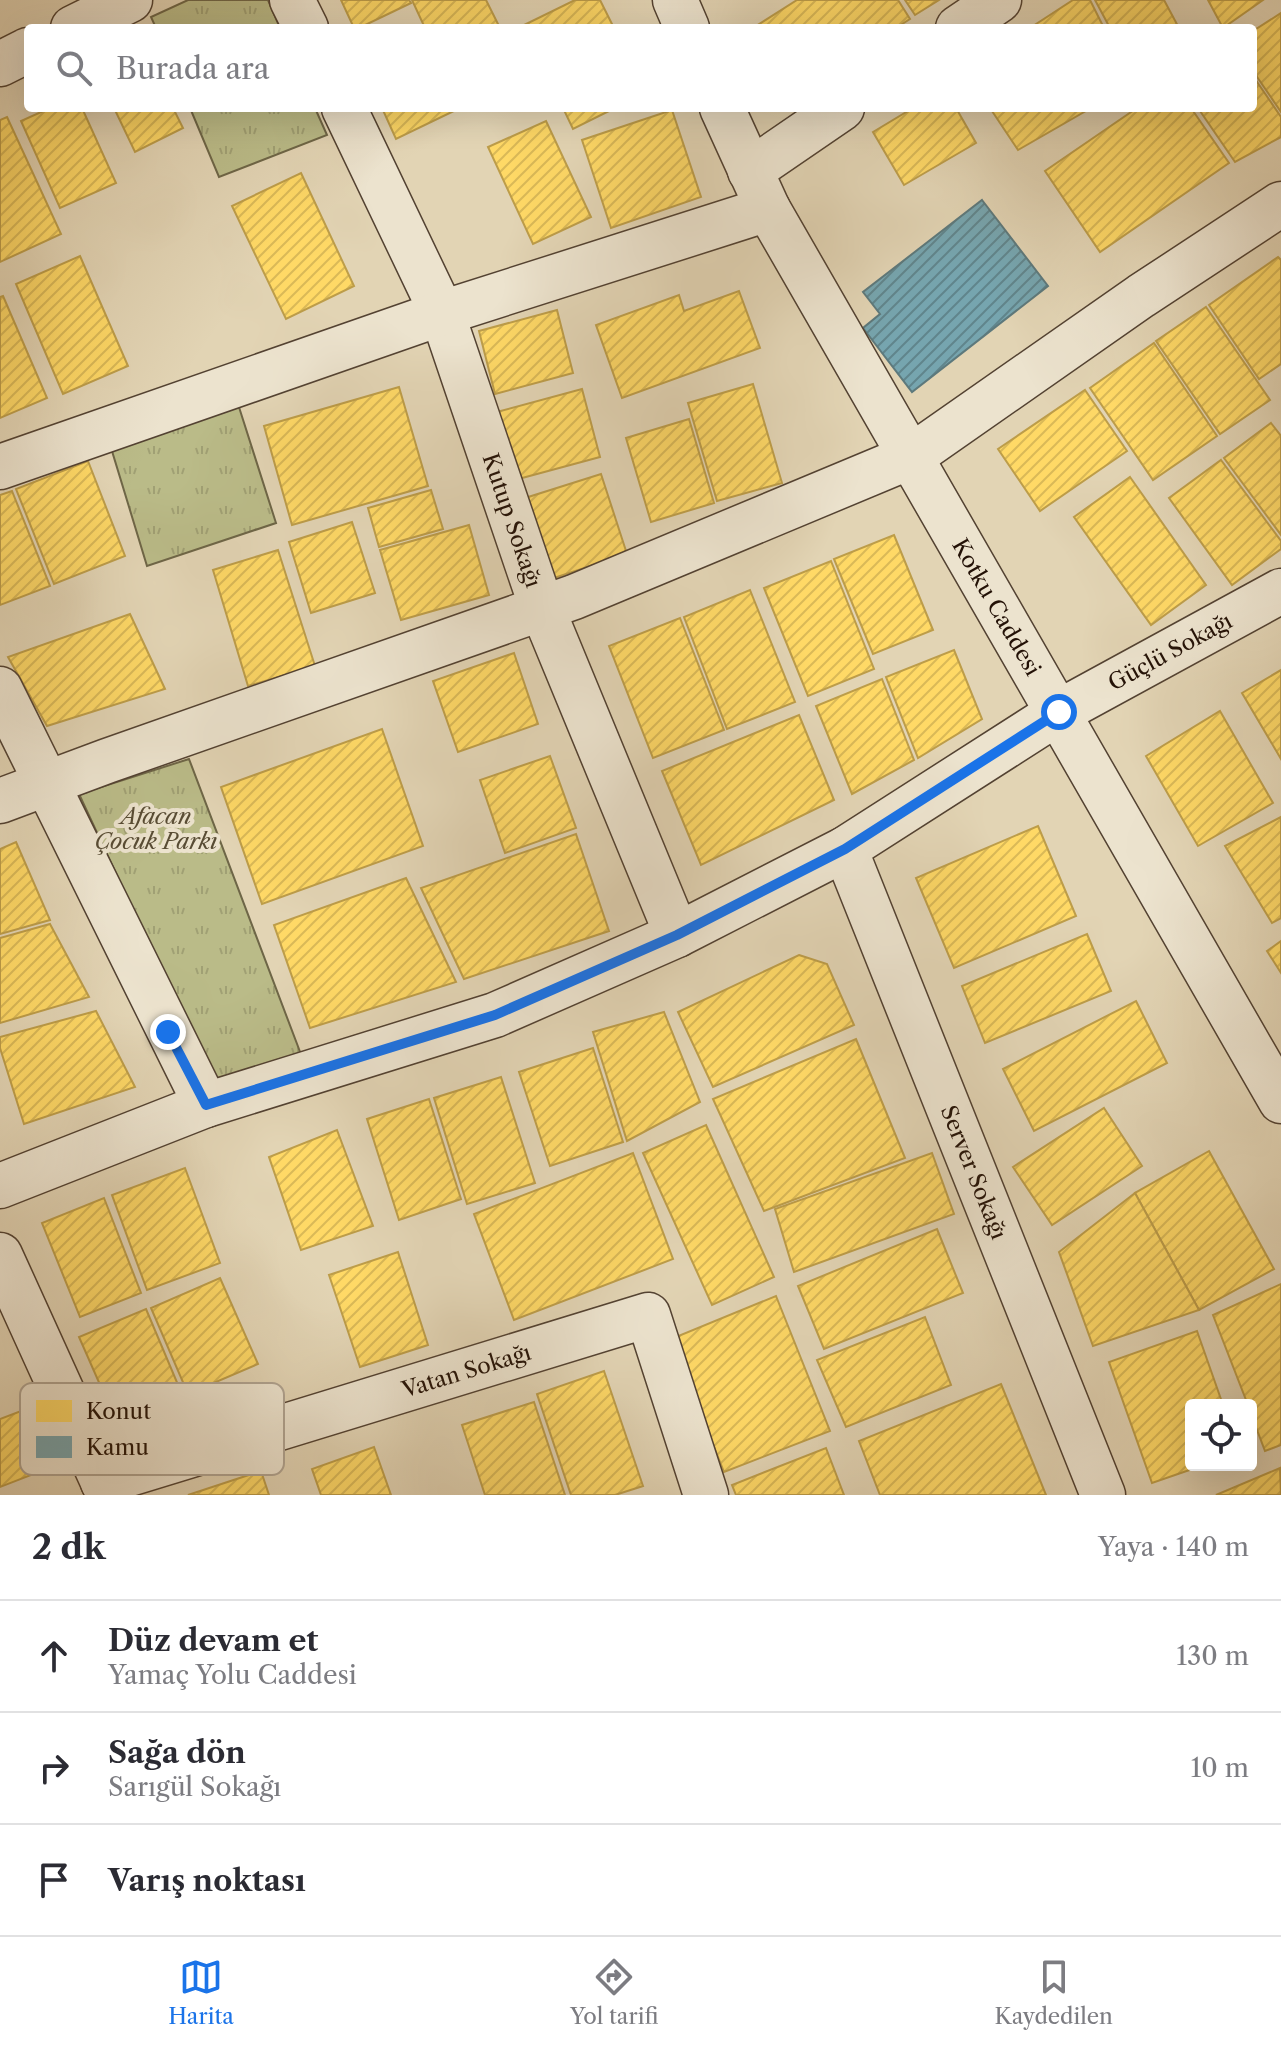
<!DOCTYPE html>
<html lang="tr">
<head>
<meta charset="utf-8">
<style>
	body { margin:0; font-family:"Libre Caslon Text",serif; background:#f2f2f3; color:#2b2b33 }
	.controls { position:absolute; right:24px; bottom:24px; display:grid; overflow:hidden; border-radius:8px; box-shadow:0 8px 32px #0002 }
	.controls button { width:72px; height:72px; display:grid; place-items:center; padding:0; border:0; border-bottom:2px solid #e1e1e2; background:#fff; color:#2b2b33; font:40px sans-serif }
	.stop { position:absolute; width:24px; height:24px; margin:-18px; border:6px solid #1a73e8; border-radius:50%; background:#fff }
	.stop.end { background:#1a73e8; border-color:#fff; box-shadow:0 2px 8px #0008 }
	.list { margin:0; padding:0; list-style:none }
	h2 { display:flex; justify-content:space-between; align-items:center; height:104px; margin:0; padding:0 32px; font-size:34px }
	h2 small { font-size:26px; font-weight:400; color:#7c7c81 }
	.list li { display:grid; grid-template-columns:52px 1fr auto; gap:24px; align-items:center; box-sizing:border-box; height:112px; padding:0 32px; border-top:2px solid #e1e1e2 }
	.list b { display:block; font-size:30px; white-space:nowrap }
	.list p { margin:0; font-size:26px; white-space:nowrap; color:#7c7c81 }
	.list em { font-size:26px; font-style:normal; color:#7c7c81 }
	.icon { flex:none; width:44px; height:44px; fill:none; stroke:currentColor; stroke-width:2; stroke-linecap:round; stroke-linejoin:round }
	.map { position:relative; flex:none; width:1281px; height:1495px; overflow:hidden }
	.search { position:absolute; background:#fff; box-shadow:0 8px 32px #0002; left:24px; right:24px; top:24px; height:88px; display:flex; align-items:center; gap:20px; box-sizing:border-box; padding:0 28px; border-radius:8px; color:#7c7c81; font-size:30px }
	.sheet { height:440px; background:#fff }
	nav { display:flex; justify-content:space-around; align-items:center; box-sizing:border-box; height:112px; border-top:2px solid #e1e1e2; background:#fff; font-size:22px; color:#7c7c81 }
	nav a { display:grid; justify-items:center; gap:4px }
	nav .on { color:#1a73e8 }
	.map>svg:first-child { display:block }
	.grass { fill:url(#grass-tufts); stroke:#6e6647; stroke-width:2 }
	.homes { fill:url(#homes-hatch); stroke:#bd9d49; stroke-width:2 }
	.public { fill:url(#public-hatch); stroke:#5d797c; stroke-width:2 }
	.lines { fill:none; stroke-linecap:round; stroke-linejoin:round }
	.minor-casing { stroke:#534232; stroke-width:47 }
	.minor { stroke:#ece3ce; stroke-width:44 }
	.route { stroke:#1a73e8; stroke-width:10 }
	.labels { text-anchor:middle; stroke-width:8; stroke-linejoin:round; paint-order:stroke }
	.street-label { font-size:22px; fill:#231106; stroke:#ece3ce }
	.park-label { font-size:22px; font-style:italic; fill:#584c34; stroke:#ece3ce }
	.key { fill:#ece3ce; stroke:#b0a492; stroke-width:2 }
	.key-label { font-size:22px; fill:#231106 }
</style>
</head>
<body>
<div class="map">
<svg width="1281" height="1495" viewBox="0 0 1281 1495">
	<defs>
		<pattern id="grass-tufts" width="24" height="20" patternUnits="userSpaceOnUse" patternTransform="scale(2)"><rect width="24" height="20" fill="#babb88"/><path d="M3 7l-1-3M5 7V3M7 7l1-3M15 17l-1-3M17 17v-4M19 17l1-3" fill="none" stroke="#a0a074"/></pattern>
		<pattern id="homes-hatch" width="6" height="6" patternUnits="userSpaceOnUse" patternTransform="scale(2)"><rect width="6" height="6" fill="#ffd966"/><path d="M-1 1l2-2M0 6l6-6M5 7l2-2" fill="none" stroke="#dab957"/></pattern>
		<pattern id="public-hatch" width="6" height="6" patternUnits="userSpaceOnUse" patternTransform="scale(2)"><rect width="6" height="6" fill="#76a5af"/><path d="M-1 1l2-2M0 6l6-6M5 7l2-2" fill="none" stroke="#60858c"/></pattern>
	</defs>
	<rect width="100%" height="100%" fill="#e2d4b4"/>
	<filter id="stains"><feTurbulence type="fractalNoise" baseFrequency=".0025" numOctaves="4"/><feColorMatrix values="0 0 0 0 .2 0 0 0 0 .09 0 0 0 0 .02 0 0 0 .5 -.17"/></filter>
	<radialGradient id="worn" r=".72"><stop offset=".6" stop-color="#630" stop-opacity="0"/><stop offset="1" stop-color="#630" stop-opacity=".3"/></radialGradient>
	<!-- grass -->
	<g class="grass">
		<polygon points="188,0 268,0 280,28 156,28 151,17"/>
		<polygon points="190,108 315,108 327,135 219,177"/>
		<polygon points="238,404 276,523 147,566 112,451"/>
		<polygon points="189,759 302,1057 214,1084 79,794"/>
	</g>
	<!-- homes -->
	<g class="homes">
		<polygon points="341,0 409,0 411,3 359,28 354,28"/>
		<polygon points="412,0 486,0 500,28 425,28"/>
		<polygon points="575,0 600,0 614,28 523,28 522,26"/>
		<polygon points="797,0 898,0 910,19 896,28 753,28"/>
		<polygon points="905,0 939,0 915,15"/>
		<polygon points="1073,0 1090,0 1104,28 1030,28"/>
		<polygon points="1095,0 1164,0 1179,28 1110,28"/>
		<polygon points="1208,0 1263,0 1223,28"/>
		<polygon points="1281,13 1281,112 1253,71 1253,31"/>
		<polygon points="1253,76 1281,117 1281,137 1235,162 1198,108 1253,108"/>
		<polygon points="50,108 82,108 116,183 60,208 21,121"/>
		<polygon points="114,108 173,108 183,128 135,152"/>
		<polygon points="382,108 460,108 396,139"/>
		<polygon points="563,108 615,108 573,129"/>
		<polygon points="913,108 956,108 976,143 904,185 873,132"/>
		<polygon points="990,108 1091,108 1018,150"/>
		<polygon points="1137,108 1191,108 1229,163 1100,252 1045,171"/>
		<polygon points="672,110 701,197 611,228 582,140"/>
		<polygon points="7,117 61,234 0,262 0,120"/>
		<polygon points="546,121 591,217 533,244 488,147"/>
		<polygon points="301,173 354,286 286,319 232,206"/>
		<polygon points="80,256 128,366 63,394 16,284"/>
		<polygon points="1278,257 1281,260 1281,364 1259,379 1209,305"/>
		<polygon points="739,291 760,348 622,398 596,325 679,295 684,311"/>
		<polygon points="3,296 47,398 0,418 0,297"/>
		<polygon points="1206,307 1270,400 1220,434 1156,341"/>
		<polygon points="557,310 573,373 495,394 479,331"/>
		<polygon points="1154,343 1217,436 1153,480 1090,388"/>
		<polygon points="753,384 782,483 717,501 688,403"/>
		<polygon points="399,387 428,486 292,525 264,426"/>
		<polygon points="582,389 600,457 511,481 493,413"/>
		<polygon points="1085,390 1127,451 1040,511 998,449"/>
		<polygon points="689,419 714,503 651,522 626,438"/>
		<polygon points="1271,423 1281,436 1281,535 1224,458"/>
		<polygon points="1221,460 1281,541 1281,549 1232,585 1169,498"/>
		<polygon points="88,461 125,556 54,584 16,489"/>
		<polygon points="601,474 627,554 548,580 522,499"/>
		<polygon points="1130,477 1206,585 1151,625 1074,517"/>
		<polygon points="431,490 443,529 379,547 368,508"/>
		<polygon points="12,491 50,586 0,605 0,495"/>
		<polygon points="352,522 375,593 311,613 289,542"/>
		<polygon points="469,525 489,595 401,620 380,550"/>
		<polygon points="894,535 933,630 873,654 834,559"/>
		<polygon points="278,550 315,666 248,686 213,570"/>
		<polygon points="831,561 874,669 808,696 764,588"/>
		<polygon points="750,590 795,702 727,729 684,617"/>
		<polygon points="130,614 165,689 47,726 8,657"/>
		<polygon points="680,618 724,730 653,758 609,646"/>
		<polygon points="954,650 982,719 918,758 886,677"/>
		<polygon points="514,653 538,724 458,752 433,681"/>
		<polygon points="1281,670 1281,759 1242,693"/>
		<polygon points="882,679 914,760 852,794 816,706"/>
		<polygon points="1220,711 1273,803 1198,846 1146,756"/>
		<polygon points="799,715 834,800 701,865 662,771"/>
		<polygon points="382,729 423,846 262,904 221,787"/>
		<polygon points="550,756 576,828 505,853 480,780"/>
		<polygon points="1281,817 1281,918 1272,923 1225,846"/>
		<polygon points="1038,826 1076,916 954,968 916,878"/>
		<polygon points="576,834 609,931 464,979 421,888"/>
		<polygon points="16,842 50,920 0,934 0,849"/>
		<polygon points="406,878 456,982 310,1028 274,925"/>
		<polygon points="50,924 89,997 0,1023 0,938"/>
		<polygon points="1087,934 1111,991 985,1043 962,986"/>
		<polygon points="1281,941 1281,973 1267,951"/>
		<polygon points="799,955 827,964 854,1025 713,1087 678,1012"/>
		<polygon points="1136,1001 1167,1063 1034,1131 1003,1069"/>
		<polygon points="96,1011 135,1087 24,1124 0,1048 0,1037"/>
		<polygon points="664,1012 700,1102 627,1141 593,1032"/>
		<polygon points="856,1039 905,1158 764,1211 713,1099"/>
		<polygon points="593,1048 623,1142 550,1166 519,1072"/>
		<polygon points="501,1077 535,1183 467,1204 434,1098"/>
		<polygon points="429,1099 461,1199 399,1220 367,1119"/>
		<polygon points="1104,1108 1142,1166 1052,1225 1013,1167"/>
		<polygon points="706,1125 774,1277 712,1305 643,1153"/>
		<polygon points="337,1130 373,1226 301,1250 269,1157"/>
		<polygon points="1209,1151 1274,1269 1199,1310 1135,1193"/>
		<polygon points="633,1153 673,1259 514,1320 474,1214"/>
		<polygon points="932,1153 954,1214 794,1272 775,1209"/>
		<polygon points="185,1168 220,1263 147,1290 112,1195"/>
		<polygon points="1135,1193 1199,1310 1093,1346 1059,1252"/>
		<polygon points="104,1198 141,1293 80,1317 42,1223"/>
		<polygon points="937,1229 963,1293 824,1349 798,1286"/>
		<polygon points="398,1252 428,1345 360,1367 329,1275"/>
		<polygon points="220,1278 258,1364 188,1394 151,1308"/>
		<polygon points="1281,1284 1281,1445 1265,1451 1251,1414 1251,1405 1248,1405 1213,1315"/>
		<polygon points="776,1296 830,1431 724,1472 671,1339"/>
		<polygon points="146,1309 184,1399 119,1428 79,1337"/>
		<polygon points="925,1317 951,1385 846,1427 817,1360"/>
		<polygon points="1197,1331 1223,1405 1191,1405 1191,1465 1204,1465 1152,1483 1109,1362"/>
		<polygon points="604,1371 643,1486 615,1495 571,1495 537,1394"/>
		<polygon points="1001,1384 1046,1495 880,1495 859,1441"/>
		<polygon points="534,1402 565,1495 485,1495 462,1425"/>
		<polygon points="21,1411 44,1470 0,1487 0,1419"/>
		<polygon points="374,1447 391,1495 321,1495 312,1469"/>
		<polygon points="826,1448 844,1495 736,1495 732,1485"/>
		<polygon points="1280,1468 1281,1495 1216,1495"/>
		<polygon points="261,1471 269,1495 188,1495"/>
	</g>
	<!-- public -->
	<polygon class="public" points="982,200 1048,286 912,392 863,328 880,314 863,292"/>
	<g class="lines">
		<!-- minor casing -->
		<g class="minor-casing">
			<g id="minor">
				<polyline points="292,0 306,28"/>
				<polyline points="675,0 687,28"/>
				<polyline points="73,28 130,0"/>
				<polyline points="958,28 999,0"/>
				<polyline points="0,64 28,50"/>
				<path id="s1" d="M344,108L442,313L542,608L677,935"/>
				<path id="s2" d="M722,108L768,209L1281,1101"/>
				<polyline points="750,171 842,108"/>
				<polyline points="0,467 442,313 768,209"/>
				<polyline points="0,689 206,1105"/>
				<polyline points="0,801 107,761 574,597 912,456 1141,296 1281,204"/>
				<path id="s3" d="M845,849L1103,1495"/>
				<path id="s4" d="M0,1186L206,1105L495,1015L677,935L845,849L1059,712L1281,591"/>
				<polyline points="0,1255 109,1495"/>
				<path id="s5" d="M103,1482L648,1315L706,1495"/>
			</g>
		</g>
		<!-- minor -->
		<use href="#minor" class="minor"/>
	</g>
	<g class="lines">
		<!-- route -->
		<polyline class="route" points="168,1032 206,1105 495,1015 677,935 845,849 1059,712"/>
	</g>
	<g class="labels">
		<!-- street labels -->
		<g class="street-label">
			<text dy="8" stroke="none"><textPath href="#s1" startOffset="446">Kutup Sokağı</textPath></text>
			<text dy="8" stroke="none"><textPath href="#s2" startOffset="570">Kotku Caddesi</textPath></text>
			<text dy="8" stroke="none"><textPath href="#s4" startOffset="1292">Güçlü Sokağı</textPath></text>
			<text dy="8" stroke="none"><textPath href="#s3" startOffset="348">Server Sokağı</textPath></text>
			<text dy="8" stroke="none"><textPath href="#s5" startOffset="380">Vatan Sokağı</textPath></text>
		</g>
		<!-- park labels -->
		<g class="park-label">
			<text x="156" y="824">Afacan<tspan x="156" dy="25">Çocuk Parkı</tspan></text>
		</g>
	</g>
	<!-- legend -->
	<rect x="20" y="1383" width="264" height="92" rx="12" class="key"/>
	<rect x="36" y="1400" width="36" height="22" fill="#ffd966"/>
	<rect x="36" y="1436" width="36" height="22" fill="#76a5af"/>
	<g class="key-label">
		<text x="86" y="1419">Konut</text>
		<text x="86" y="1455">Kamu</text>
	</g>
	<rect width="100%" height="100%" filter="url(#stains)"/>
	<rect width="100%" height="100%" fill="url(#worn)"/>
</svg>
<div class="controls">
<button><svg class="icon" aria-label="locate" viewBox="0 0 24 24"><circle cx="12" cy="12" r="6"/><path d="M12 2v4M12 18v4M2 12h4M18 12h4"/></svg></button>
</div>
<div class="stop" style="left:1059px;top:712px"></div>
<div class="stop end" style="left:168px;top:1032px"></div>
<div class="search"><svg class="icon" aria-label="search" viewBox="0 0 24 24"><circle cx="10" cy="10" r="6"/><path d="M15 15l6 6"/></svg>Burada ara</div>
</div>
<section class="sheet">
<h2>2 dk<small>Yaya · 140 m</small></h2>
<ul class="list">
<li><svg class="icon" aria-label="ahead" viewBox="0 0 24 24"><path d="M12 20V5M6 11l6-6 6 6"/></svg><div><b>Düz devam et</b><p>Yamaç Yolu Caddesi</p></div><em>130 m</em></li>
<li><svg class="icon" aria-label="right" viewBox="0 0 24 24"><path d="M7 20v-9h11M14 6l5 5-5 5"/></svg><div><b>Sağa dön</b><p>Sarıgül Sokağı</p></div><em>10 m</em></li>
<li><svg class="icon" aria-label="arrive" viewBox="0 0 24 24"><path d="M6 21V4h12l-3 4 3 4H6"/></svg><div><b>Varış noktası</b></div></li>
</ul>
</section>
<nav>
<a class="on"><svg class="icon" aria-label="map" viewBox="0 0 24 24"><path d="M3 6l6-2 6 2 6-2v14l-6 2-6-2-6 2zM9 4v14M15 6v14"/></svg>Harita</a>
<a><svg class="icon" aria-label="directions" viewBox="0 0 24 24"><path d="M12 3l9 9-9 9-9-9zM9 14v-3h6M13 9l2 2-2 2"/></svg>Yol tarifi</a>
<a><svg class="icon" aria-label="saved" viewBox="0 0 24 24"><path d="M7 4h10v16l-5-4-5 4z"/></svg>Kaydedilen</a>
</nav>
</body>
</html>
